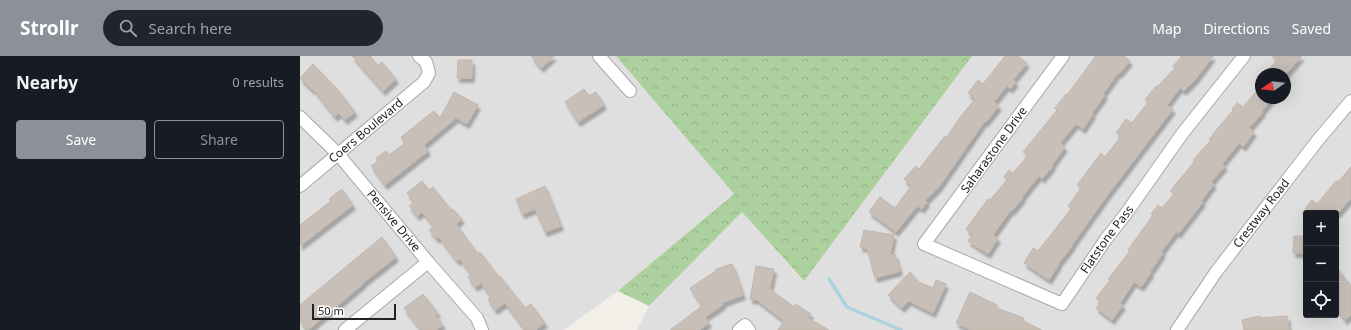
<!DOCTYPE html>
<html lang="en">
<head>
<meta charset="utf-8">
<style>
	body { margin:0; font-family:"Noto Sans",sans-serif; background:#20242c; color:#f1f3f6 }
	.controls { position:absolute; right:12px; bottom:12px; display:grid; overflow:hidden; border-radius:4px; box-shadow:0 4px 16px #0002 }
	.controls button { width:36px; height:36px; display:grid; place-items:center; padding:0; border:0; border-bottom:1px solid #363941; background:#171b24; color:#f1f3f6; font:20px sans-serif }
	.compass { position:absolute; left:955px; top:12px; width:36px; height:36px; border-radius:50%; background:#171b24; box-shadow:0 4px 16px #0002; rotate:256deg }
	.scale { position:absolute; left:12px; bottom:10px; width:84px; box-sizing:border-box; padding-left:4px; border:2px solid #222; border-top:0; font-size:11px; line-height:14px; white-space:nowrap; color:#222; -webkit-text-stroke:3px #fff; paint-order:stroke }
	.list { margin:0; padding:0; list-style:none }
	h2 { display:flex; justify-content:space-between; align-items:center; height:52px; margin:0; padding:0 16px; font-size:17px }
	h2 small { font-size:13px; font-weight:400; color:#9ea1a6 }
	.actions { display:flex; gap:8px; padding:12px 16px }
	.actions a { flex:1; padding:9px 0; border:1px solid #8c9099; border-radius:4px; text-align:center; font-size:14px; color:#8c9099 }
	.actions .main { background:#8c9099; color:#fff }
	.icon { flex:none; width:22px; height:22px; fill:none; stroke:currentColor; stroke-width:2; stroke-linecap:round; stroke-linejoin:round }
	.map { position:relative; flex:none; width:1051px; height:274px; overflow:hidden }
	header { display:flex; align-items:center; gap:24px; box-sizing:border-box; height:56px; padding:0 20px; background:#8c9099; color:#fff }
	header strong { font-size:19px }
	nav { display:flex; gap:22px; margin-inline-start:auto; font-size:14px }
	.search { width:280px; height:36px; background:#20242c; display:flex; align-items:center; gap:10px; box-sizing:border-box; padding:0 14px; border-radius:22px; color:#9ea1a6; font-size:15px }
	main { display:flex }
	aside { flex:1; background:#171b24 }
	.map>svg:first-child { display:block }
	.residential { fill:#e0dfdf; fill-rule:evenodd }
	.forest { fill:url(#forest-crowns) }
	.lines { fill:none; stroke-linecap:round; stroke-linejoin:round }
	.stream { stroke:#aad3df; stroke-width:3.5 }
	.building { fill:#c7bfb8; stroke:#c4b6ab; filter:url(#shadow) }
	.minor-casing { stroke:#a9a9a9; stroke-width:14 }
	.minor { stroke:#fff; stroke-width:12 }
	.labels { text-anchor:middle; stroke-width:3; stroke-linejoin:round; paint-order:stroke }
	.street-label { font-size:12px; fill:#222; stroke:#fff }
</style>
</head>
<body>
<header>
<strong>Strollr</strong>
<div class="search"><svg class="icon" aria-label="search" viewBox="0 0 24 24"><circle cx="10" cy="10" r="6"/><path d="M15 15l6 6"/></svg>Search here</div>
<nav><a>Map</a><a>Directions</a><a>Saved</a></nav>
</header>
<main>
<aside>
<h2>Nearby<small>0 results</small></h2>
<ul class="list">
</ul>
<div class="actions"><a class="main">Save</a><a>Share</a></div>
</aside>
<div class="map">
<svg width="1051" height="274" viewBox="0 0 1051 274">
	<defs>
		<pattern id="forest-crowns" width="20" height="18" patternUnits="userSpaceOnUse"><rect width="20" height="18" fill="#add19e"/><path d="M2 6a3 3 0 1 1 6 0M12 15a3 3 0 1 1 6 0" fill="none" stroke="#95b388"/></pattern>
		<filter id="shadow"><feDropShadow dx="2.5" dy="4.5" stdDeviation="1" flood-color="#0004"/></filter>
	</defs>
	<rect width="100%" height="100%" fill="#f2efe9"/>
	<!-- residential -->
	<g class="residential">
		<polygon points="0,0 316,0 434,138 348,213 264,274 0,274"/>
		<path d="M669,0H1051V274H337L349,250L442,156L503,225ZM961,18H985V42H961ZM1006,157H1036V259H1006Z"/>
	</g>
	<!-- forest -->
	<polygon class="forest" points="316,0 672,0 504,225 442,156 349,250 318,235 434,138"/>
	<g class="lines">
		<!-- stream -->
		<polyline class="stream" points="529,223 547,251 601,274"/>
	</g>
	<!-- building -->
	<g class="building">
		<polygon points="52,0 70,0 78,10 82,6 96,23 83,35"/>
		<polygon points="231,0 254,0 241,12"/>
		<polygon points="705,0 718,0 727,7 713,24 716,26 710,33 707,30 694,46 699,50 685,67 684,66 639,131 625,145 627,146 622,153 617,150 596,176 569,156 580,141 595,152 611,130 604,123 616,110 619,113 645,80 647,81 661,60 675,43 668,37 678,24 683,28"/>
		<polygon points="796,0 824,0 830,5 819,18 818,17 803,38 805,39 792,57 793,58 783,73 776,68 760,87 765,91 752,109 753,110 742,123 739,120 722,141 723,142 712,155 711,154 693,179 698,182 688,198 668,185 673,178 666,173 688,143 690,144 707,124 704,121 709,114 713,117 728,100 723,96 757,54 755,52 766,38 767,39"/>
		<polygon points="882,0 913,0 895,24 884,35 880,32 867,49 873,53 806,141 772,189 773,189 758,208 759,208 749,224 724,207 733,192 738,195 771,153 768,150 781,132 777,129 801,97 805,101 821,80 816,77 826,63 832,67 848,46 845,44 856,30 857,31 875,12 873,10"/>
		<polygon points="972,0 1002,0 986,18 963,18 977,5"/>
		<polygon points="158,4 172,4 172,22 157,22"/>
		<polygon points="13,8 38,34 55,56 45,64 39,57 35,61 13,33 12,34 0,22"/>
		<polygon points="961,30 961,42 973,42 962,55 963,56 949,72 954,76 943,91 939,87 922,108 925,110 911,126 914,128 901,145 903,146 878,178 876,176 861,196 863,197 850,216 851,217 841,231 834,226 820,247 823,249 812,264 796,252 801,246 796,242 810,224 808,223 830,195 828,194 853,159 851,158 858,149 862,152 874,138 870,135 895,105 893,104 911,84 909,83 933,54 932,53 937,47 943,51"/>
		<polygon points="284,33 289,40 296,36 304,49 278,66 265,46"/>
		<polygon points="154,36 178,49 167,68 156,62 124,89 128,95 85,129 71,110 78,105 76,102 86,95 89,99 105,87 101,81 134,55 140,62"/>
		<polygon points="1051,111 1051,142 1038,157 1002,157 1012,144 1017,148 1036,125 1038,126"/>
		<polygon points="122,125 129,134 133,131 151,154 153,153 162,163 156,168 178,198 180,196 199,221 200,220 225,252 231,248 245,267 235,274 225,274 205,247 195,254 188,244 191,241 181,227 175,231 168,221 171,218 160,203 157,205 139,181 137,183 129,174 134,170 122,156 117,160 109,150 114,146 107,137"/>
		<polygon points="245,130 261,170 245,176 235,153 222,158 216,143"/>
		<polygon points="42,133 53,149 0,190 0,169 31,145 29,143"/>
		<polygon points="564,174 594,179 590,200 595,198 600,215 575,222 567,192 560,191"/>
		<polygon points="994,180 1006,180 1006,197 993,197"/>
		<polygon points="82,181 96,201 63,227 63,228 37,250 16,267 16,268 7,274 0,265 0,249"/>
		<polygon points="432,208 443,239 422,247 423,249 405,261 409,267 399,274 370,274 402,250 390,232 416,215 416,213"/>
		<polygon points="456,210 474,213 470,233 494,251 496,248 511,258 508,262 529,274 478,274 484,265 457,244 450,243"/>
		<polygon points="1036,211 1051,230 1051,259 1045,264 1036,252"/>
		<polygon points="610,216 619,226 633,232 636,224 646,228 633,257 609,245 602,252 588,239"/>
		<polygon points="670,236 697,249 696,252 724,262 723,265 742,274 671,274 656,267"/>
		<polygon points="123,238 138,257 135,259 143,269 136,274 121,274 104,252"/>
		<polygon points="960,260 960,262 987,260 989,274 944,274 942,264"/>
	</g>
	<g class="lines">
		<!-- minor casing -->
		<g class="minor-casing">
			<g id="minor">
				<polyline points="299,0 330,35"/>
				<path id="s1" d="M763,0L624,188L762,248L806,183L825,159L882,78L944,0"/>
				<path id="s2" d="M0,61L38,98L128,206L177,262L182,274"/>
				<path id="s3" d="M0,130L124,26L129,17L126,6L119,0"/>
				<polyline points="45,274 128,206"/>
				<polyline points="439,274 445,269 449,274"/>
				<path id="s4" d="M877,274L916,216L1018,84L1051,45"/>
			</g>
		</g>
		<!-- minor -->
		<use href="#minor" class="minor"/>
	</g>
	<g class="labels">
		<!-- street labels -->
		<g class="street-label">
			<text dy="4" stroke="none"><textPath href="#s3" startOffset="86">Coers Boulevard</textPath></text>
			<text transform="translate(694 94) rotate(-54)" y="4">Saharastone Drive</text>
			<text dy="4" stroke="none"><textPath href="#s4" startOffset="144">Crestway Road</textPath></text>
			<text dy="4" stroke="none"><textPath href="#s2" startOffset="140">Pensive Drive</textPath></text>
			<text dy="4" stroke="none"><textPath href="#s1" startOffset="463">Flatstone Pass</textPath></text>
		</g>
	</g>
</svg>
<div class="controls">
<button>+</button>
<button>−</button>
<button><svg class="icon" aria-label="locate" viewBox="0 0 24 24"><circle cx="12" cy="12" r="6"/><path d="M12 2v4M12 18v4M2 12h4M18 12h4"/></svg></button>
</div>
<svg class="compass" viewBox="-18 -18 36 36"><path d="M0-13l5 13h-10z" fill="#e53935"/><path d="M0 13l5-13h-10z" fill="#9ea1a6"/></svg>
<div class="scale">50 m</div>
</div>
</main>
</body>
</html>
